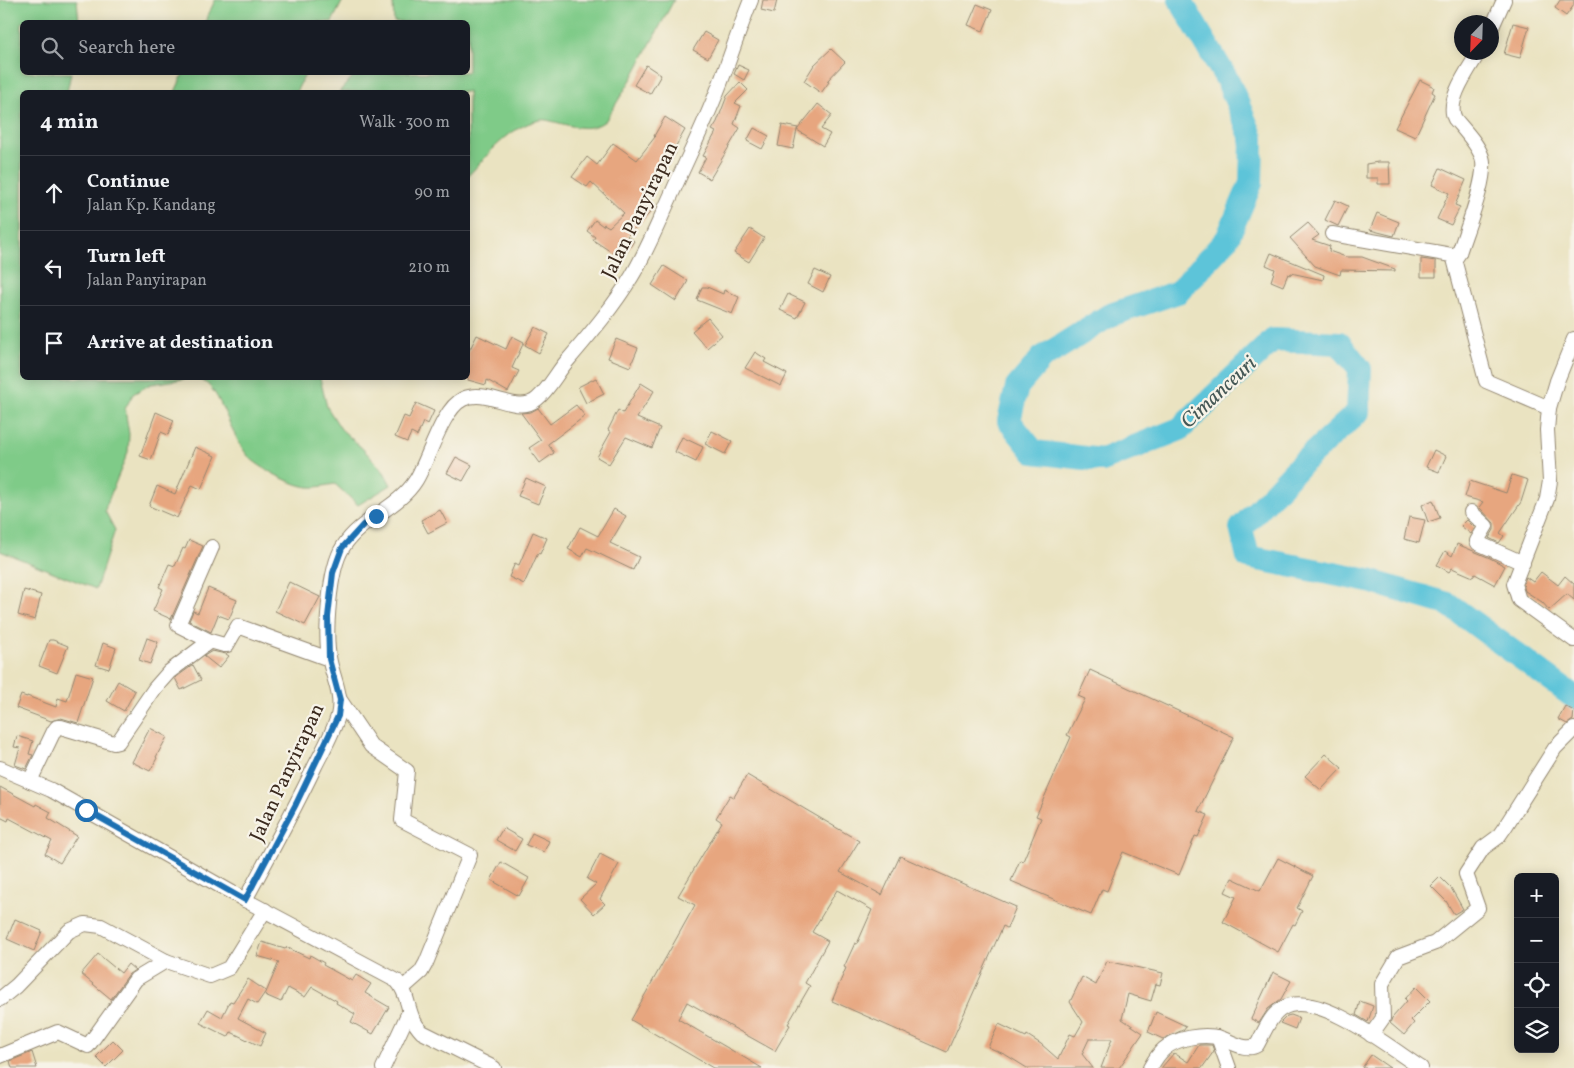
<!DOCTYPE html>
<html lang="en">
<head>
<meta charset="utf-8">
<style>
	body { margin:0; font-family:Vollkorn,serif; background:#242831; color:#f1f3f6 }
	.controls { position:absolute; right:15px; bottom:15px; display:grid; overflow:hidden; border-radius:8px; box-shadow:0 2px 12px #0003 }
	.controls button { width:45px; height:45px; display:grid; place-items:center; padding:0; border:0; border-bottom:1px solid #363941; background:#171b24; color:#f1f3f6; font:25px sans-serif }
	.compass { position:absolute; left:1454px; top:15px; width:45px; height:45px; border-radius:50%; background:#171b24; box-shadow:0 2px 12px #0003; rotate:203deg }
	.stop { position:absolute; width:15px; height:15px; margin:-11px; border:4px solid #1f6fb2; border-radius:50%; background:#fff }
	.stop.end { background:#1f6fb2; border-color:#fff; box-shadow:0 1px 5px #0008 }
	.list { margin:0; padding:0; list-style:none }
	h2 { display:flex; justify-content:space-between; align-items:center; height:65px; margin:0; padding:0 20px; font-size:21px }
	h2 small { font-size:16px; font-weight:400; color:#9ea1a6 }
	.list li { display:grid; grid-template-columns:32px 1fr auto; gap:15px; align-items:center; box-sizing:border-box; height:75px; padding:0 20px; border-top:1px solid #363941 }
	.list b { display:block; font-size:19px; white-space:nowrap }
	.list p { margin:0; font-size:16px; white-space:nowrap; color:#9ea1a6 }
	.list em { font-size:16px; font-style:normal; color:#9ea1a6 }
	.icon { flex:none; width:28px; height:28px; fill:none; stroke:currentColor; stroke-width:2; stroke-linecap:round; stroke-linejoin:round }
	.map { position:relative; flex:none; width:1574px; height:1068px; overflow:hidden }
	.search { position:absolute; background:#171b24; box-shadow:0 2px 12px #0003; left:20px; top:20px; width:450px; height:55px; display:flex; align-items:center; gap:12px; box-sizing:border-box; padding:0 18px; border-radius:8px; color:#9ea1a6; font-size:19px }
	.panel { position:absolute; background:#171b24; box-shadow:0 2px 12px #0003; left:20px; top:90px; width:450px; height:290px; border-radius:8px }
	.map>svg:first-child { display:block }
	.green { fill:#7fcb88; stroke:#5d7a53 }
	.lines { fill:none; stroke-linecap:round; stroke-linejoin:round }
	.river { stroke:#5dc4d9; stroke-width:24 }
	.building { fill:#e7a67f }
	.street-casing { stroke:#928670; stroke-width:16 }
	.street { stroke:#fff; stroke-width:14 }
	.route { stroke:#1f6fb2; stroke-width:6 }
	.labels { text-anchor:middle; stroke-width:4.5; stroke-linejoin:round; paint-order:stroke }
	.street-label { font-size:20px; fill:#3b2a1e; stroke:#f7f3e8 }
	.water-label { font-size:21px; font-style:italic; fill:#455856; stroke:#f7f3e8 }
</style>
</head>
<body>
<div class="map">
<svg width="1574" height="1068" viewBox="0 0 1574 1068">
	<rect width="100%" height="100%" fill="#f7f3e8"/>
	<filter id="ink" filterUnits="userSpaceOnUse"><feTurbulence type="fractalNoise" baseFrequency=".02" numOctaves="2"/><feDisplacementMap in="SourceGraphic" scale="10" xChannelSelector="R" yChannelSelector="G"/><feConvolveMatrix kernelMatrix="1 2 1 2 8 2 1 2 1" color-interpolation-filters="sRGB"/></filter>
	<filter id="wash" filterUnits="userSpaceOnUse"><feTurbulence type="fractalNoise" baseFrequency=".0096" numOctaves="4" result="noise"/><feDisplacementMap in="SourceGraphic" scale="20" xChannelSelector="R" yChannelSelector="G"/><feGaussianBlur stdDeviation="1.12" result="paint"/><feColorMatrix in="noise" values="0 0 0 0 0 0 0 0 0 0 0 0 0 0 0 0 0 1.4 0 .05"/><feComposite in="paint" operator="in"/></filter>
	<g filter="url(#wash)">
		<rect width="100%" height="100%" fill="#eae3c1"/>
		<!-- green -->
		<g class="green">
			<polygon points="0,0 77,0 79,22 22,22 22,72 71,73 67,92 22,92 22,378 190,378 151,384 133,394 125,409 129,434 128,452 106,506 105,511 115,530 96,589 0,551"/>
			<polygon points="215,0 343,0 332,22 205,22"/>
			<path d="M391,0H674L632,78L606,120C591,133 572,126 555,122C550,121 545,119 540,120C508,127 489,154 468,176V92H339L356,73L468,72V22H394L393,4Z"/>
			<polygon points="184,72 306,72 306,73 296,92 175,92"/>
			<path d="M196,378H320L327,407L341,429L363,449L384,472L391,485L358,505L335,484C327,485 317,488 309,487C293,486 258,467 248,456C238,444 232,428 226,415C218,399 213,383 196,378Z"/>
		</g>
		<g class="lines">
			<!-- river -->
			<polyline class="river" points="1180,0 1228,81 1252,138 1251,183 1227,239 1178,292 1110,315 1042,358 1017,387 1009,421 1034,452 1102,460 1180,429 1273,340 1339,343 1360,369 1358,412 1301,464 1241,528 1248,557 1369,581 1448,604 1574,697"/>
		</g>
		<g id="blocks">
			<!-- building -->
			<g class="building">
				<polygon points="763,0 777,0 774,13 761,10"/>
				<polygon points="1560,0 1574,0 1574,5 1566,16 1555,8"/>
				<polygon points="977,4 992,10 983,31 968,25"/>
				<polygon points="1513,23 1529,27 1520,58 1504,54"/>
				<polygon points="704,32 718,40 708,58 693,50"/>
				<polygon points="831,49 845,62 827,81 829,82 821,93 804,81 814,65"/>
				<polygon points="646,65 661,75 650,94 634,85"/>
				<polygon points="738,65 749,70 744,80 734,74"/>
				<polygon points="1420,80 1434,87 1432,92 1435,94 1415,137 1395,128"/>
				<polygon points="740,82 748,90 735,103 741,106 734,124 740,128 710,179 698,172 706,157 703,156 716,132 712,130 717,122 727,96"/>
				<polygon points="818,104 832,115 821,129 830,134 823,146 797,130 793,149 778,146 782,125 798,128 797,130"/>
				<polygon points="665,117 685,130 673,151 676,153 639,201 651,212 627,236 634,241 622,259 593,240 595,237 587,231 595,220 603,226 604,224 609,227 624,213 591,182 587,187 572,177 587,157 597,165 613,143 637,160 655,137 654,136"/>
				<polygon points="754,128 769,136 762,149 747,141"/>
				<polygon points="1378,162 1389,162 1390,184 1378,184 1378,178 1366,178 1366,164"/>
				<polygon points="1440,168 1466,180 1455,205 1460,207 1451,225 1437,219 1449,193 1432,185"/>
				<polygon points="1335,200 1348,206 1338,226 1325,220"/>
				<polygon points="1377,213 1399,222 1394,236 1370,230"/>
				<polygon points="1308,223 1319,235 1312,240 1330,246 1329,251 1346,257 1362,257 1395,269 1395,271 1341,270 1340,275 1315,266 1290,238"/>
				<polygon points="750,229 764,238 749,262 734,253"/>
				<polygon points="1271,253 1324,275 1323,280 1291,273 1290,275 1288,274 1283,286 1271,281 1275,269 1266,265"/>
				<polygon points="1421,259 1436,261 1436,277 1421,277"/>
				<polygon points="664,266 688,281 676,301 652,285"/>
				<polygon points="815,270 830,277 823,292 808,284"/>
				<polygon points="702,287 707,287 723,294 724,290 739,297 732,314 697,300"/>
				<polygon points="788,294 805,302 797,318 780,310"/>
				<polygon points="708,318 722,335 707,348 692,331"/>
				<polygon points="535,327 549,334 539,353 525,345"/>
				<polygon points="477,335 506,349 512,336 524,342 512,368 519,371 508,392 487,380 486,385 468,380 468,353"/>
				<polygon points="616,339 638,348 630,367 608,358"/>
				<polygon points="755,352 766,359 764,362 787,374 781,386 745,368"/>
				<polygon points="596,378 604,394 586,403 578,387"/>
				<polygon points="641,383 654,391 637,418 660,428 652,448 626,437 609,464 597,457 611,432 608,430 618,410 623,413"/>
				<polygon points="416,403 434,411 428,424 423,422 417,436 411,433 407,442 395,437 404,416 409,418"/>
				<polygon points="576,405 585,416 548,444 554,453 540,463 529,448 541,440 521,413 531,412 538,408 550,424"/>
				<polygon points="156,412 174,420 168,435 161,432 151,460 140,456"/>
				<polygon points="712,431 732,441 725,454 705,444"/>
				<polygon points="682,437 703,447 696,462 675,452"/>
				<polygon points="195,447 215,456 201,489 192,485 177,518 149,506 157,486 175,494"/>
				<polygon points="1434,450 1446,456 1439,472 1426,467"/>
				<polygon points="456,457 472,465 463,481 447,473"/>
				<polygon points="1512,475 1528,480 1521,502 1500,533 1504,536 1499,543 1489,538 1494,530 1494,523 1479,507 1483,502 1465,497 1470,481 1506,493"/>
				<polygon points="526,478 546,487 538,504 518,496"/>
				<polygon points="1433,500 1440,518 1428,522 1422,505"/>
				<polygon points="614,509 626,516 610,543 639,557 633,570 587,548 582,557 568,549 580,527 598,536"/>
				<polygon points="440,510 447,523 428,533 421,520"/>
				<polygon points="1409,517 1425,520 1419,543 1404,539"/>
				<polygon points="1467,520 1475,528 1471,534 1461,526"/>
				<polygon points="533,532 547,538 540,554 538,553 524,584 509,577 515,563 519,565"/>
				<polygon points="189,540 203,546 171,619 153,611 163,589 159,587 169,564 175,566 183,548 185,549"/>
				<polygon points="1457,544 1490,558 1505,566 1495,585 1475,574 1473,577 1452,568 1449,572 1437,565 1445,551 1452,556"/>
				<polygon points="1541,572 1558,585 1565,576 1574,584 1574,600 1567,594 1549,610 1542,602 1525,591 1523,584 1526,577 1533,582"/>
				<polygon points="289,582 320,597 305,625 275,611"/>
				<polygon points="208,588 237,600 229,619 218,615 211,632 189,621 193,611 198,613"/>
				<polygon points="24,590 41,595 35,620 18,615"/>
				<polygon points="147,638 158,642 150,664 139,660"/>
				<polygon points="49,640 53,640 68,646 57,673 39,666"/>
				<polygon points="103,643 116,648 109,669 96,665"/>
				<polygon points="212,651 226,654 229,656 219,668 204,656"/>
				<polygon points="193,665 201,680 181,690 175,678"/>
				<polygon points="1090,670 1234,737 1198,811 1208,815 1198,837 1195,836 1179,875 1123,852 1107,891 1102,889 1091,915 1011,881 1020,860 1023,861 1041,818 1036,816 1071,737 1067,735 1085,699 1078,696"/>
				<polygon points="76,672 93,677 78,723 61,718 51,721 16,708 21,695 27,697 27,696 56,707 58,698 67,701"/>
				<polygon points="118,681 135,691 124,711 107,701"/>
				<polygon points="1565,706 1574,711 1573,720 1567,724 1558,719"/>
				<polygon points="150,728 167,737 156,757 157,758 150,771 132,762"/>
				<polygon points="17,736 33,741 29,754 33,755 26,769 15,765 20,748 14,747"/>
				<polygon points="1326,754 1342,768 1321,790 1305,776"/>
				<polygon points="747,775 859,841 840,872 882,895 900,856 1016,907 1007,928 1003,926 947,1052 832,1001 846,968 844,967 855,943 857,944 872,910 837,890 812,932 828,941 805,983 810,986 788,1024 790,1025 775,1051 687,1002 678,1019 762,1068 713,1068 631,1020 695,905 678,896 722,822 716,818 730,795 734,797"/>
				<polygon points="0,787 35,806 36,804 51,812 48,818 77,836 60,863 45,854 52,841 9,818 8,821 0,817"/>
				<polygon points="503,828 522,839 515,851 496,840"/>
				<polygon points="532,833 549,841 544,852 526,845"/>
				<polygon points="600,854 619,864 600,899 605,904 594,914 580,899 596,884 587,879"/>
				<polygon points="1278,858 1313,876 1297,908 1302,911 1295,925 1293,924 1278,952 1223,922 1236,897 1225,892 1232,878 1260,891"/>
				<polygon points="501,862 529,878 519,896 491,880"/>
				<polygon points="1440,877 1451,888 1463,909 1454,914 1446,901 1431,886"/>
				<polygon points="15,919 42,931 34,951 7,939"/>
				<polygon points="262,942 285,949 286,947 309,958 310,955 324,963 323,965 352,981 356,975 371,984 365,993 389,1007 373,1034 351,1022 355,1014 336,1003 337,1001 312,987 305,997 288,988 281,1002 265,995 279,962 257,956"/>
				<polygon points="98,954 121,973 128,964 135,970 129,974 111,999 81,974"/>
				<polygon points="1107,961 1163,973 1160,985 1156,984 1151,1001 1128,994 1122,1019 1143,1033 1119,1068 1101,1068 1112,1039 1089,1039 1082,1054 1093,1068 1027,1068 1006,1055 988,1047 999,1024 1026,1037 1027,1035 1041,1044 1058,1059 1070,1034 1075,1036 1083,1022 1070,1002 1082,977 1096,985"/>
				<polygon points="1273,972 1291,981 1281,999 1268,1009 1259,1023 1251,1019"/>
				<polygon points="248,979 266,991 257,1004 248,999 238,1018 266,1033 260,1046 231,1032 228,1037 200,1023 208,1009 222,1017 230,1001 233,1002"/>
				<polygon points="1416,987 1430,1001 1411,1020 1414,1023 1404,1035 1390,1023 1392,1018 1407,1001 1405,999"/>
				<polygon points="1360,1001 1373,1006 1368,1022 1356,1015"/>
				<polygon points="1156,1012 1186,1026 1183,1030 1163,1039 1148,1032"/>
				<polygon points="1291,1015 1299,1018 1295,1029 1280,1023 1287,1016"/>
				<polygon points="113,1040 123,1050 106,1067 96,1057"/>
				<polygon points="1199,1045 1212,1045 1214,1051 1202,1068 1161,1068 1174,1053 1188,1062"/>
				<polygon points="32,1052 37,1068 12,1068 10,1061"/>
				<polygon points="1371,1055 1390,1068 1362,1068"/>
			</g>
		</g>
	</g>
	<g filter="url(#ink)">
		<use href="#blocks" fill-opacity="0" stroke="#928670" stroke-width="1"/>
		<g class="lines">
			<!-- street casing -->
			<g class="street-casing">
				<g id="street">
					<polyline points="1492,27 1504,0"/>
					<path d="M1332,234L1457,256L1459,253C1465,233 1489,175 1482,157C1477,143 1465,131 1455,119C1445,101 1469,69 1479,52"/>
					<polyline points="1453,255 1486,381 1549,408"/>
					<polyline points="1574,339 1557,381 1549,408 1547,430 1550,481 1547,499 1514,584 1519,600 1574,640"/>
					<polyline points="1471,512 1486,526 1477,541 1478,543 1523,563"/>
					<polyline points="210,641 178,625 212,547"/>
					<polyline points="340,700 371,746 407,771 402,820 470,855 426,963 421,972 404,987"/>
					<path d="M0,768L51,790L245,900L397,981C411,996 405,1015 422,1032L494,1068"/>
					<polyline points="30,781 54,731 57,727 61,727 114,743 118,742 155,688 169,672 210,641 224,645 227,645 238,626 329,659"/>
					<path d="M245,900C269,856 293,812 315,766C323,750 333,733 338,716C343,697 334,680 330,662C324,637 329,568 343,547C361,518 398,509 416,480C429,459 442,409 463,399C488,387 517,416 537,399C550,388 557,372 568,360C591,333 614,306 632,276C648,249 660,219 673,191C688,157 705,123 718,89C730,59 739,29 751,0"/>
					<polyline points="0,999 16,986 69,931 85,924 101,926 166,961"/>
					<polyline points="1371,1035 1383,1018 1382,984 1398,957 1435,943 1478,908 1466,874 1483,848 1498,837 1505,827 1555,748 1574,729"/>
					<polyline points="1218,1037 1229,1068"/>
					<polyline points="0,1056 58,1032 88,1046 136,979 166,961 210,976 229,968 265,910"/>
					<polyline points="383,1068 409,1012"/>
					<path d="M1150,1068C1154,1061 1158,1054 1164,1049C1176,1038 1204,1033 1220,1038C1231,1041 1246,1052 1257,1045C1264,1033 1270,1015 1283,1008C1316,988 1393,1050 1421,1068"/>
				</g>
			</g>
			<!-- street -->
			<use href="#street" class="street"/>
		</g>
	</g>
	<g class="lines" filter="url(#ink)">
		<!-- route -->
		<polyline class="route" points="86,810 245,900 296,804 338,716 340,700 329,659 328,617 333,573 342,548 363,525 376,516"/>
	</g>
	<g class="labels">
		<!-- street labels -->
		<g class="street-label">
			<text transform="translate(639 210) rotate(-64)" y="7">Jalan Panyirapan</text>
			<text transform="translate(286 772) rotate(-65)" y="7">Jalan Panyirapan</text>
		</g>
		<!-- water labels -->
		<g class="water-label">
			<text transform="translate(1218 392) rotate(-43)" y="7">Cimanceuri</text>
		</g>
	</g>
</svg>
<div class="controls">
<button>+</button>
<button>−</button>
<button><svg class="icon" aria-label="locate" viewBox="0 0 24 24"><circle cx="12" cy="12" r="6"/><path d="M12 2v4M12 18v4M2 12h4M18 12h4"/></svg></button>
<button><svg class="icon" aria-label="layers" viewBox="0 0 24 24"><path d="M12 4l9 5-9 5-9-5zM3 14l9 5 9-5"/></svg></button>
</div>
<svg class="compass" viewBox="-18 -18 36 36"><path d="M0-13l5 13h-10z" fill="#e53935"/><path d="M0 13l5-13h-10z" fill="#9ea1a6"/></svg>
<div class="stop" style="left:86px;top:810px"></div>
<div class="stop end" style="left:376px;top:516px"></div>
<div class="search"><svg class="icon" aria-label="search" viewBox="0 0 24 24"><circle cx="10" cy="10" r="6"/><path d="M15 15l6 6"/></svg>Search here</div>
<section class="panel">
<h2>4 min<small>Walk · 300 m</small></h2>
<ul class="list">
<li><svg class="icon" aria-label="ahead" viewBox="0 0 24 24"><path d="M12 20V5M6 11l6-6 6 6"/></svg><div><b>Continue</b><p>Jalan Kp. Kandang</p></div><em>90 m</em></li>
<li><svg class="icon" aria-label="left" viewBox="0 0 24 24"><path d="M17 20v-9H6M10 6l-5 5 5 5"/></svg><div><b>Turn left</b><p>Jalan Panyirapan</p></div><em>210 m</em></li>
<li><svg class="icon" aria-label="arrive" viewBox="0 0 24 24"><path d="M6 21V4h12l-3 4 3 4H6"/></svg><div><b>Arrive at destination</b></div></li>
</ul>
</section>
</div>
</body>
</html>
